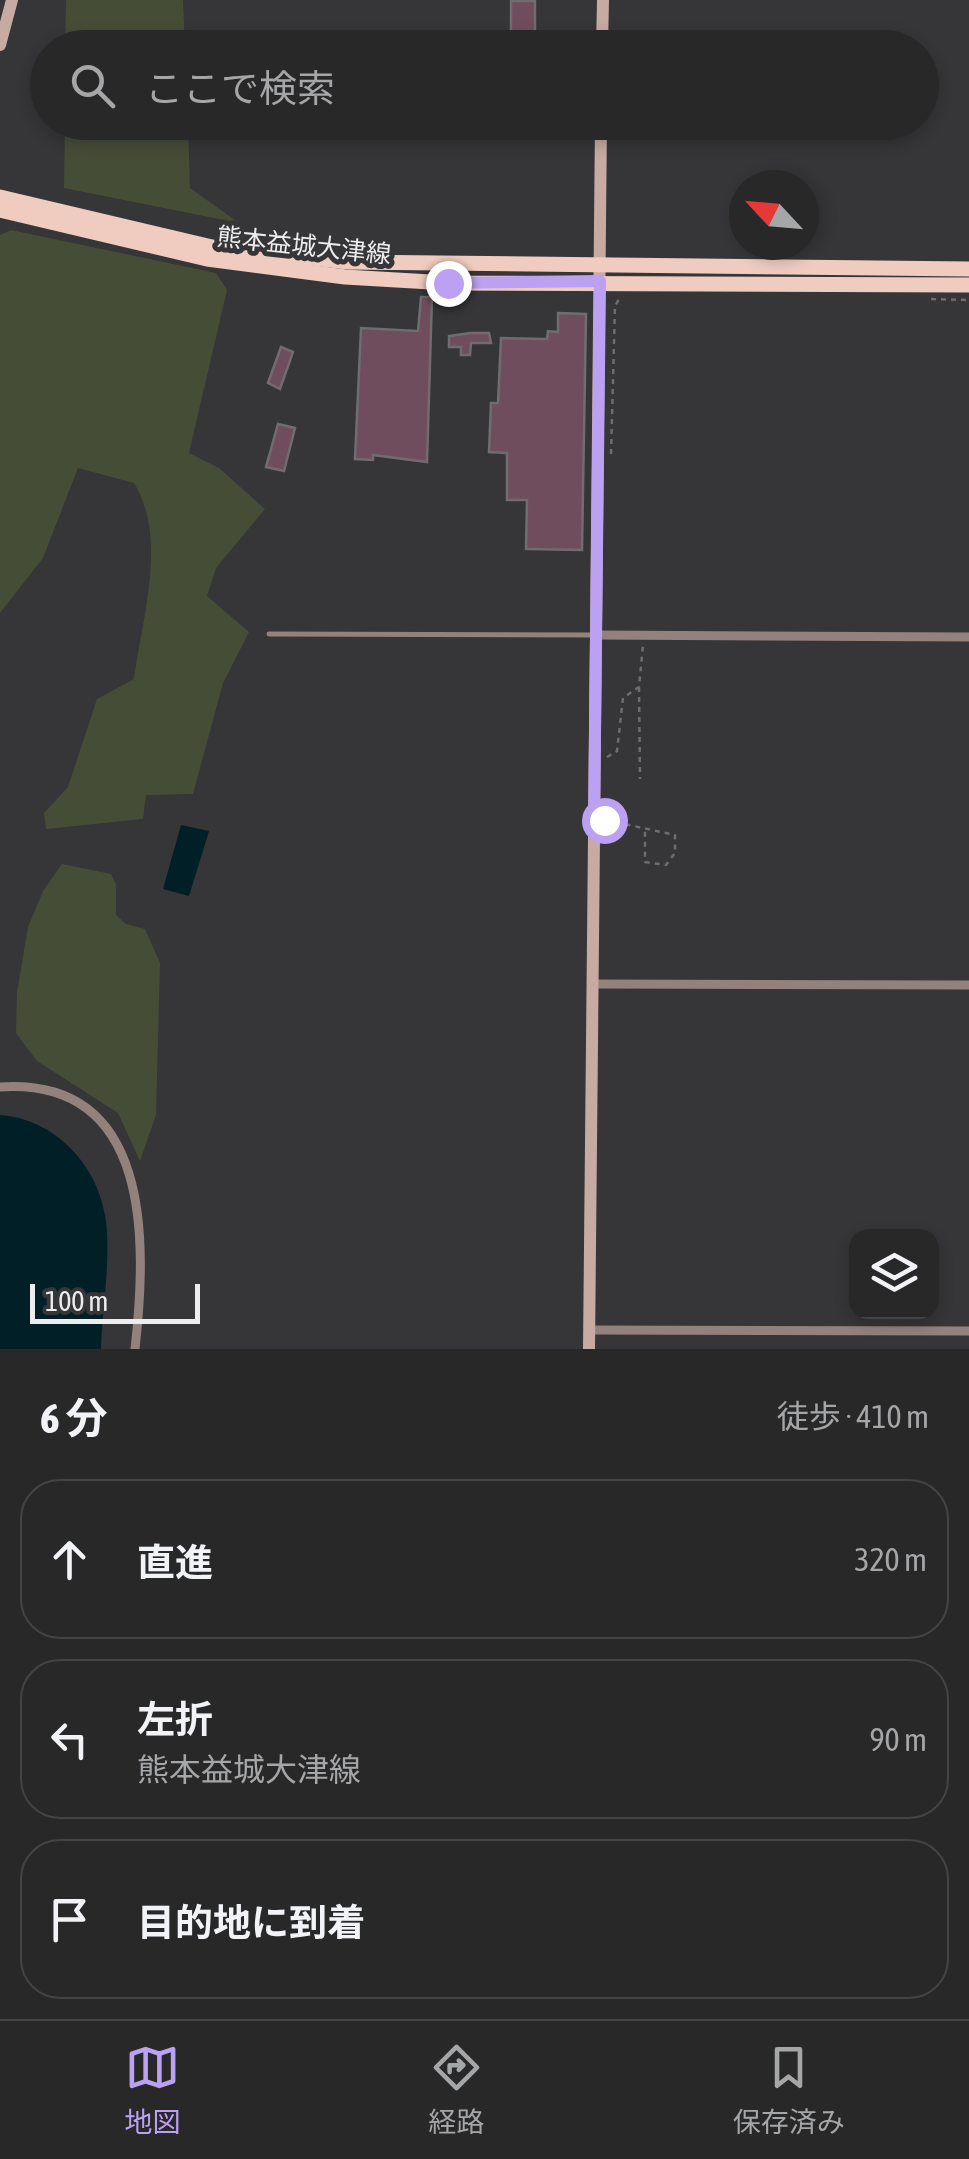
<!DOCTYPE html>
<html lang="ja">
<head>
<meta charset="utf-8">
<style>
	body { margin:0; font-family:"Asap Condensed","Noto Sans JP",sans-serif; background:#343435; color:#f1f3f6 }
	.controls { position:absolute; right:30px; bottom:30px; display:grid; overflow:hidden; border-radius:20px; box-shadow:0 5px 15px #0003 }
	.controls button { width:90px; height:90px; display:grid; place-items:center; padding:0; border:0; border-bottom:2px solid #444446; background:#282829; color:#f1f3f6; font:50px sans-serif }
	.compass { position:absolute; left:729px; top:170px; width:90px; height:90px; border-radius:50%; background:#282829; box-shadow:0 5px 15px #0003; rotate:296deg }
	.scale { position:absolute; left:30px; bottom:25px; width:170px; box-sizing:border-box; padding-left:10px; border:5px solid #edecee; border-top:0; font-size:28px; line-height:35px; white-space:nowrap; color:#edecee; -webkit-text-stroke:8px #363537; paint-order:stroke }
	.stop { position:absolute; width:30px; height:30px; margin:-22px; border:8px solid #bca0f2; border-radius:50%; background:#fff }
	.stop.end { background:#bca0f2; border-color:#fff; box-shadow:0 2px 10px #0008 }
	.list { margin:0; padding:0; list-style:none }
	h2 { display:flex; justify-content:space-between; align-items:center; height:130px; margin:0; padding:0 40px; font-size:42px }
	h2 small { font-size:32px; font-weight:400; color:#a5a6a8 }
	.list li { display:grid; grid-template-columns:65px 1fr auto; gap:30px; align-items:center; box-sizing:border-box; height:160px; margin:0 20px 20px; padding:0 20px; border:2px solid #444446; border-radius:40px }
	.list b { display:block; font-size:38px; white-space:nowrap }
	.list p { margin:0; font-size:32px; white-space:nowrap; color:#a5a6a8 }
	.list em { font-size:32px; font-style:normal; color:#a5a6a8 }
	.icon { flex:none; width:55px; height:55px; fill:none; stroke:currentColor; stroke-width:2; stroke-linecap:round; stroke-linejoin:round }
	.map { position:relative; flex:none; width:969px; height:1349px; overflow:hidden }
	.search { position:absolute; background:#282829; box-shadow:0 5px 15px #0003; left:30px; right:30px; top:30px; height:110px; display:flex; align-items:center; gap:25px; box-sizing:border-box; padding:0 35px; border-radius:55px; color:#a5a6a8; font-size:38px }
	.sheet { height:670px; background:#282829 }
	nav { display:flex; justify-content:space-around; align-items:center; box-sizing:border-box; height:140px; border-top:2px solid #444446; background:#282829; font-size:28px; color:#a5a6a8 }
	nav a { display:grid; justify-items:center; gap:5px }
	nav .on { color:#bca0f2 }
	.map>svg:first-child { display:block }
	.green { fill:#464d37 }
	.water { fill:#001f27 }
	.building { fill:#704d5d; stroke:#706d6e; stroke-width:2.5 }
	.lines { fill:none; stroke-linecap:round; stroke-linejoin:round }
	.path { stroke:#6d6c6e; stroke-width:2.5; stroke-dasharray:5 5; stroke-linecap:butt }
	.lane { stroke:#93817b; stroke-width:5 }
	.street { stroke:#93817b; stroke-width:9 }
	.secondary { stroke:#c7aba2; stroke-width:12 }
	.primary { stroke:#f0ccc0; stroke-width:15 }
	.route { stroke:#bca0f2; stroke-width:12 }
	.labels { text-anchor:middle; stroke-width:10; stroke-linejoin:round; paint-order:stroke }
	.street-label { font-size:25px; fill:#edecee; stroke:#363537 }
</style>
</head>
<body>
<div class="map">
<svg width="969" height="1349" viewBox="0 0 969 1349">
	<rect width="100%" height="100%" fill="#363537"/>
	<!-- green -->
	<g class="green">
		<polygon points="66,0 183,0 185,47 65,47"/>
		<polygon points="65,123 188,123 190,188 239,223 64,188"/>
		<path d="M11,230L216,273L227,290L189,453L219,468L265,509L216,568L207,596L249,632L223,683L193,794L146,795L143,819L46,829L44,813L68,787L97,699L134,679C142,619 168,538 134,483L78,468L43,558L0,613V235Z"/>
		<polygon points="62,864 111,874 116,884 116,915 126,924 145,929 160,963 156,1115 140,1161 118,1113 37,1061 16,1033 17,992 28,927 43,891"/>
	</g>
	<!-- water -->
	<g class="water">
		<polygon points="181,825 209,831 189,896 163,889"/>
		<path d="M0,1115C54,1119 96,1163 105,1215C112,1253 102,1309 101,1349H0Z"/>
	</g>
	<!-- building -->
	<g class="building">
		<rect x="511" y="1" width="24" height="39"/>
		<polygon points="421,297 432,297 427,462 373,455 373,460 355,459 361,328 418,331"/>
		<polygon points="558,313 586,314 582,550 526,549 527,500 507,500 507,453 489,452 491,403 498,403 501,338 547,339 548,331 558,332"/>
		<polygon points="470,333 489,333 491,343 471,343 470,355 461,355 461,347 449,347 449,336"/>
		<polygon points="281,347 293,352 280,389 268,383"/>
		<polygon points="278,424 295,428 284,471 266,467"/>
	</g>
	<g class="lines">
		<!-- path -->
		<g class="path">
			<polyline points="931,299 969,300"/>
			<polyline points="611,454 615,306 619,299"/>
			<polyline points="639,687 640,779"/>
			<polyline points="607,757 617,751 623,698 639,687 643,645"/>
			<polyline points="606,820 675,835 675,853 666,865 645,862 645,828"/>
		</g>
		<!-- lane -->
		<polyline class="lane" points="269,634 593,635"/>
		<!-- street -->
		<g class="street">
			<polyline points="596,635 969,637"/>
			<polyline points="592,984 969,985"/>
			<path d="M0,1087C152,1077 147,1241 135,1349"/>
			<polyline points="590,1330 969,1331"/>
		</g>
		<!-- secondary -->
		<g class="secondary">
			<polyline points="0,45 12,0"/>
			<polyline points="602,48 603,0"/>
			<polyline points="589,1349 601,122"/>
		</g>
		<!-- primary -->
		<g class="primary">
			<polyline points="0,197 212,247 348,262 969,269"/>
			<polyline points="0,210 207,259 345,277 448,283 969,285"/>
		</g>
	</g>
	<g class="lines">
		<!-- route -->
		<polyline class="route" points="448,283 600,281 594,818 604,820"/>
	</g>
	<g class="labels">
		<!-- street labels -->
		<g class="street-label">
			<text transform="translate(304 245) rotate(6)" y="9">熊本益城大津線</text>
		</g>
	</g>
</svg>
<div class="controls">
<button><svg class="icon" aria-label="layers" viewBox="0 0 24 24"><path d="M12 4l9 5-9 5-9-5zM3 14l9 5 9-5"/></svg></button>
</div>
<svg class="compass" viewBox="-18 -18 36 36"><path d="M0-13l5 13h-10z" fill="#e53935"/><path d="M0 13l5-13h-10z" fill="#a5a6a8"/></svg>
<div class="scale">100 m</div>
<div class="stop" style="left:604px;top:820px"></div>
<div class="stop end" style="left:448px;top:283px"></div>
<div class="search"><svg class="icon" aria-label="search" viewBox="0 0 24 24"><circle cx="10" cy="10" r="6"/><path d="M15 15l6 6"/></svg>ここで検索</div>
</div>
<section class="sheet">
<h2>6 分<small>徒歩 · 410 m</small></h2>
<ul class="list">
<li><svg class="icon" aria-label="ahead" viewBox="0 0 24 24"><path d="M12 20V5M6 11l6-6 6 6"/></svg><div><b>直進</b></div><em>320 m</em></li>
<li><svg class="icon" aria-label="left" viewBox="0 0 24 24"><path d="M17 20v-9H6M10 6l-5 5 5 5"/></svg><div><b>左折</b><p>熊本益城大津線</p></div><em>90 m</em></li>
<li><svg class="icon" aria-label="arrive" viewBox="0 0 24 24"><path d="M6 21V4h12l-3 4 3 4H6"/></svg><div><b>目的地に到着</b></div></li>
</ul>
</section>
<nav>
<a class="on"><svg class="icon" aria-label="map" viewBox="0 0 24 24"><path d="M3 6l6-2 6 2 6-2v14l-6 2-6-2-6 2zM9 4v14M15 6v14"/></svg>地図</a>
<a><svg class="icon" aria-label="directions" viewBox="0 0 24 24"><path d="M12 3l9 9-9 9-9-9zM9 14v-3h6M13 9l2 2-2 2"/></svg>経路</a>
<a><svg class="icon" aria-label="saved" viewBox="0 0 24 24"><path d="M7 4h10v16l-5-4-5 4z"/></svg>保存済み</a>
</nav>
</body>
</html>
